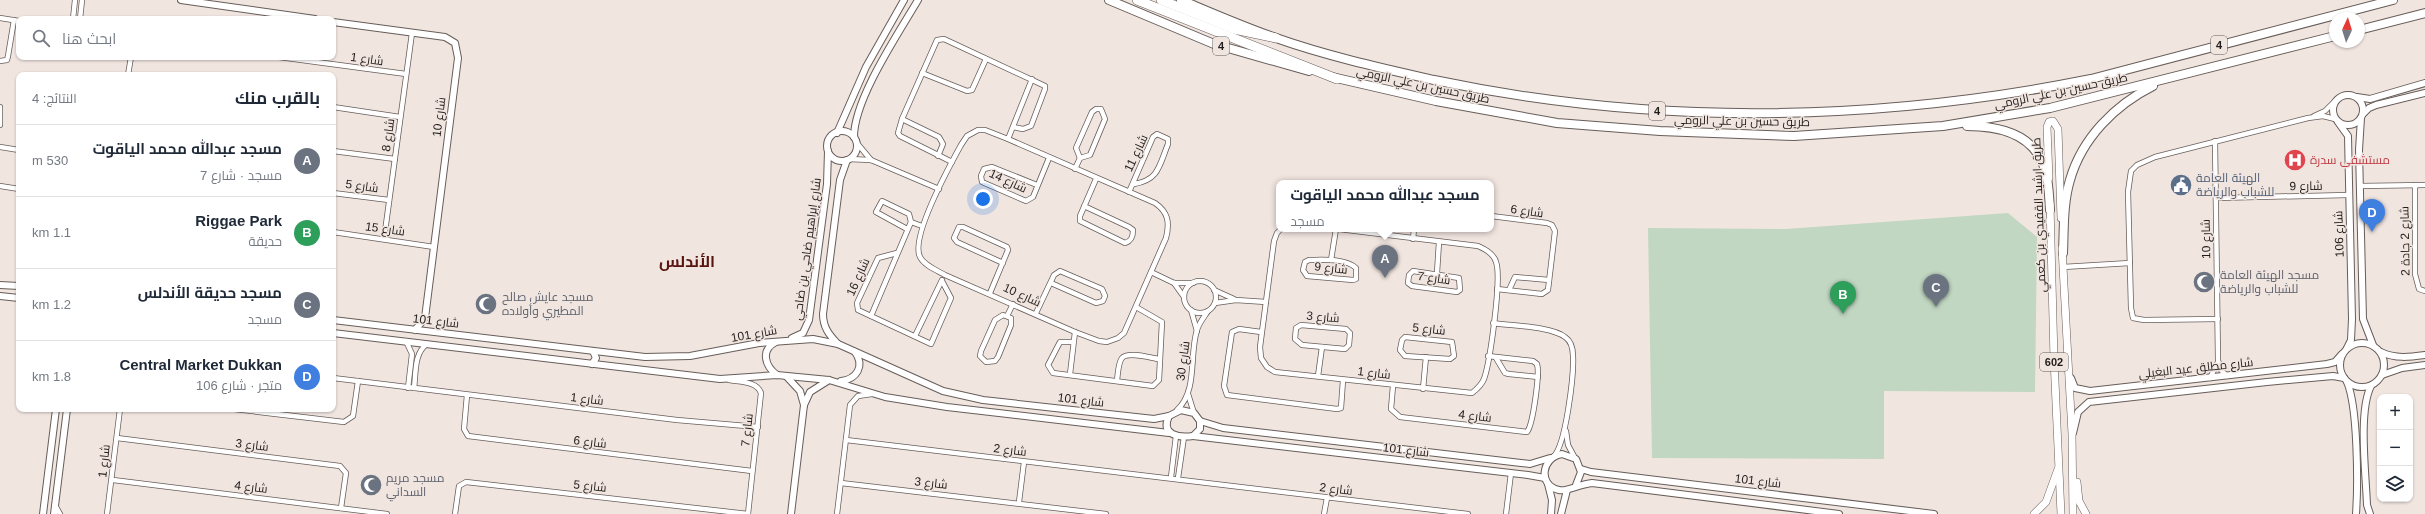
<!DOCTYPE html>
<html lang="ar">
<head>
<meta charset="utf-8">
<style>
	body { margin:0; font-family:Helvetica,Cairo,sans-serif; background:#f2f2f3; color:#1f2937; direction:rtl }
	.controls { position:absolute; right:12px; bottom:12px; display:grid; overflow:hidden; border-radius:8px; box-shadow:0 1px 3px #0004 }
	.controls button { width:36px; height:36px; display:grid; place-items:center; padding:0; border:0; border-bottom:1px solid #e0e1e3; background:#fff; color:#1f2937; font:20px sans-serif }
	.compass { position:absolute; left:2329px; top:12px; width:36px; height:36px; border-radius:50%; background:#fff; box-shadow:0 1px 3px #0004; rotate:4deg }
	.you { position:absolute; left:983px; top:199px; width:14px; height:14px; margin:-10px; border:3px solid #fff; border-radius:50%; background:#1a73e8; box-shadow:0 0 0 6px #1a73e833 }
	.badge { display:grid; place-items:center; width:26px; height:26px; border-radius:50%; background:#b2231f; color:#fff; font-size:13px; font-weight:700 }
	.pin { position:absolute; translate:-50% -33px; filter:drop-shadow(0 1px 2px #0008) }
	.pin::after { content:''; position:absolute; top:21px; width:14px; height:12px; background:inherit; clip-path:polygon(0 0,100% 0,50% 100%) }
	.popup { position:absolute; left:1276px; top:180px; width:218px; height:52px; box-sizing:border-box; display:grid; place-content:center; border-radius:8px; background:#fff; filter:drop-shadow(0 1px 3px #0005); font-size:13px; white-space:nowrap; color:#747a83 }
	.popup b { font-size:15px; color:#1f2937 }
	.popup::after { content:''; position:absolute; left:50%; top:100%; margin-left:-8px; border:8px solid transparent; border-top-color:#fff }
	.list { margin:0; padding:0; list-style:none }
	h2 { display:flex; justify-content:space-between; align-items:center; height:52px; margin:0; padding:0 16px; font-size:17px }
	h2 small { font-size:13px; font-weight:400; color:#747a83 }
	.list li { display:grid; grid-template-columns:26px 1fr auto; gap:12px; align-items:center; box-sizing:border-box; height:72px; padding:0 16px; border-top:1px solid #e0e1e3 }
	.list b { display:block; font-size:15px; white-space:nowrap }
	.list p { margin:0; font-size:13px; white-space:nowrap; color:#747a83 }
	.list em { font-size:13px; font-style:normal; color:#747a83 }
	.icon { flex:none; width:22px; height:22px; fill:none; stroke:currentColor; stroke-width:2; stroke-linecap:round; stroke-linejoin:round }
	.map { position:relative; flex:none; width:2425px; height:514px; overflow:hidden; direction:ltr }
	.search { position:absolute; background:#fff; box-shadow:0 1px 3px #0004; left:16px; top:16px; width:320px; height:44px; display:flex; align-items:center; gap:10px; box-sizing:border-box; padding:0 14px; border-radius:8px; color:#747a83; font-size:15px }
	.panel { position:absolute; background:#fff; box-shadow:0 1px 3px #0004; left:16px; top:72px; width:320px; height:340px; border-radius:8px; direction:rtl }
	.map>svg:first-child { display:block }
	.green { fill:#c1d7c2 }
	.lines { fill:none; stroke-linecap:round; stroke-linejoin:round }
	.minor-casing { stroke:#675d59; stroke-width:6 }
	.tertiary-casing { stroke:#675d59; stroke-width:8 }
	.primary-casing { stroke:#675d59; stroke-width:8 }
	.trunk-casing { stroke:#675d59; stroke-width:10 }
	.motorway-casing { stroke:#675d59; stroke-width:10 }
	.minor { stroke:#fff; stroke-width:4.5 }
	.tertiary { stroke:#fff; stroke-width:6 }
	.primary { stroke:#fff; stroke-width:7 }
	.trunk { stroke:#fff; stroke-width:8 }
	.motorway { stroke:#fff; stroke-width:9 }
	.labels { text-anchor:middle; stroke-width:3; stroke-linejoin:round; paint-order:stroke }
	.shield { fill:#f1e5e0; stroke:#5f5956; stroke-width:1 }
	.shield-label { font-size:11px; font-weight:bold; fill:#211d1b }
	.street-label { font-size:12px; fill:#211d1b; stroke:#f1e5e0 }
	.health-label { font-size:12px; fill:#be3a42; stroke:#f1e5e0; text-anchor:start }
	.service-label { font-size:12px; fill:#4e5e75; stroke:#f1e5e0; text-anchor:start }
	.worship-label { font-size:12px; fill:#5b616d; stroke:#f1e5e0; text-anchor:start }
	.district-label { font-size:16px; font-weight:bold; fill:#581410; stroke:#f1e5e0 }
</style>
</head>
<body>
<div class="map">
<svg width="2425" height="514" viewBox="0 0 2425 514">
	<rect width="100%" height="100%" fill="#f1e5e0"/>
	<!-- green -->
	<polygon class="green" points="2008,213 2037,237 2035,392 1884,391 1884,459 1652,458 1648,228 1786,229"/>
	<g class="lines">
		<!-- minor casing -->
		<g class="minor-casing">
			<g id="minor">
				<polyline points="0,18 19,21"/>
				<polyline points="73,19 75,0"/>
				<polyline points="80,19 82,0"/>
				<polyline points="279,57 406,74"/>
				<polyline points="0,61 7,60 8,56 14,20"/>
				<polyline points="922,73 967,91 972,90 986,59"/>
				<polyline points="128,75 131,57"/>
				<polyline points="0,107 0,125"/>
				<polyline points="333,107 400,117"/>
				<polygon points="1096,109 1101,109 1105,119 1090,155 1080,158 1076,148 1092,112"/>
				<polyline points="2314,116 2325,111 2335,101"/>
				<polyline points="902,119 939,137 943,144 938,156"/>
				<path d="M978,130H985L1008,139L1155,203C1168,212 1170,222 1166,238L1124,333L1118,338L1107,342L1099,341L1075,332L945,275C936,270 924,265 920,257C910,237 950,165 961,145L967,136Z"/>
				<polyline points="1008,139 1032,79"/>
				<polyline points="2215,141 2218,360 2220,369 2227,376"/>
				<polyline points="856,142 871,160"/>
				<polyline points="0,147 19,150"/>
				<polyline points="333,151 395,159"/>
				<polyline points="848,159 871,160 939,189"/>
				<polyline points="952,162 900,136 898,133 902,119 937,40 944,39 1045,86 1045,89 1031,126 1023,129 1013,127"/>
				<polyline points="1075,169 1080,158"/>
				<polyline points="1297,183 1306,183"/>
				<polyline points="1037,185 992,167 984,169 981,176 982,182 1026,201 1033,197 1049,158"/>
				<polyline points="2415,185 2415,274 2419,289 2425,291"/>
				<polyline points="0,186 19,189"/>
				<polyline points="2360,186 2425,185"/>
				<path d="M1129,192L1153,137L1157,134L1168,139V144C1159,166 1159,180 1134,184"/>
				<polyline points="333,193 389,200"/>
				<polyline points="2216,198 2348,195"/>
				<path d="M1084,206L1129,227L1133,230C1133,236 1132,241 1125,243L1080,221V216L1096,179"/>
				<polyline points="1491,216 1547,223 1552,225 1555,231 1548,290 1542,294 1497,289"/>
				<polyline points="911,222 922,226"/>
				<path d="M1281,229L1277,233L1274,241L1260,347L1261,358L1267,367L1275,372L1472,393C1477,389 1481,386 1484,379C1490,362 1502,278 1496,262C1494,254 1485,249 1478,246L1339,229"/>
				<polyline points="333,232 434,247"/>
				<polyline points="384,239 412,33"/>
				<polyline points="1413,239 1414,229"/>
				<polyline points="897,253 878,258 857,303 858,310 931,344 951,298 942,281"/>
				<path d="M1309,260C1322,260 1346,258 1356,268V279L1353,280L1307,276L1303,270L1305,262Z"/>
				<polyline points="1331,260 1336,229"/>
				<polyline points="2063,267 2130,263"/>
				<polygon points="1413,271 1459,278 1460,290 1457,292 1412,286 1408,283 1409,275"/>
				<polyline points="1151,272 1174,283 1193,283"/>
				<polyline points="1437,273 1439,242"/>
				<circle cx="1200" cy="297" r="16"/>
				<polyline points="1174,283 1184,297"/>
				<polyline points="1214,290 1234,299"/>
				<polyline points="1509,290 1515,277 1549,280"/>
				<polyline points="990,293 1008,250 1007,247 963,227 959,227 954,238 957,242 1003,263"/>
				<polyline points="1215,303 1236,300 1266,302"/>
				<polyline points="1191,310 1197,331"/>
				<polyline points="1036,313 1054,275 1060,271 1102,289 1105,296 1103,301 1096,303 1051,283"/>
				<polygon points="1003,315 1011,318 1011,325 998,357 995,361 986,362 980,356 981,351 995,320"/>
				<polyline points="871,316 911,222 909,214 882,201 876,212 907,229"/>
				<polyline points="1007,316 1013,304"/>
				<polyline points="2218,319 2144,320 2133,318 2131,308 2128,192 2131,171 2137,165 2155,157 2308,118 2323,116 2335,119"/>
				<path d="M1493,323C1511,326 1551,326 1565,337C1571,341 1573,349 1573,356C1574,374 1566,446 1553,457"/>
				<polygon points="1301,325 1346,329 1350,333 1349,345 1345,349 1302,345 1295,339 1296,328"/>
				<polyline points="1261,332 1239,329 1232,332 1224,386 1227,395 1337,409 1341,408 1343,380"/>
				<polyline points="915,336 942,280"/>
				<polygon points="1405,337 1452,342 1454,356 1450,359 1405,356 1400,350 1402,340"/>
				<polyline points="406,341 412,354 408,388"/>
				<polyline points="1073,342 1060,342 1048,365 1053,373 1153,386 1159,380 1162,322 1136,307"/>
				<polyline points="1496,358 1505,373 1509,374 1538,377"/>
				<polyline points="1070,374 1075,332"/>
				<polyline points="1318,376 1322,347"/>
				<polyline points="333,378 677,420 758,427"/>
				<polyline points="2210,378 2218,362"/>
				<path d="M729,380C740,382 757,381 761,393L748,514"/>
				<path d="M1117,380C1118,374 1118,363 1122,358C1128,351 1151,358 1159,359"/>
				<path d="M1393,386L1391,409L1400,417L1527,432C1533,425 1540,373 1537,364L1533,361L1488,356"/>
				<path d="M414,388C416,373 414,353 427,344"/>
				<polyline points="1423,389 1426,357"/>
				<polyline points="1188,394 1194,413"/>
				<polyline points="467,395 464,429 468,436 752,471"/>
				<polyline points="234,409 344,422 353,416 358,381"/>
				<path d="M1177,410C1198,391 1189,355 1197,330C1199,323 1204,317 1208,311"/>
				<polyline points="1566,431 1568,445 1575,458"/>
				<polyline points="117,438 340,466 346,473 341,508"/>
				<polyline points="846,440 1468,514"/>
				<polyline points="1171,477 1176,436"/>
				<polyline points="1178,478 1184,437"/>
				<polyline points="113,480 387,514"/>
				<polyline points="841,483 1106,514"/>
				<polyline points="1019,502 1024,462"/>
				<polyline points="55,505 60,514"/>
				<polyline points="107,514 120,409"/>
				<polyline points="455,514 459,486 466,482 748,514"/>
				<polyline points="837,514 850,405 858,396 872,394"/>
				<polyline points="1324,514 1327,498"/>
				<polyline points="1506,514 1511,473"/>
			</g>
		</g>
		<!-- tertiary casing -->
		<g class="tertiary-casing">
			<g id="tertiary">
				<polyline points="181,0 315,19"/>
				<polyline points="333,22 445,37 455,43 458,58 425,318 415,330"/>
				<circle cx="2348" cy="110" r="15"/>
				<polyline points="2357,97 2370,99 2425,83"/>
				<polyline points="2363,114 2369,108 2376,105 2425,93"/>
				<polyline points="2361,118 2359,150 2363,319 2373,345"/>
				<polyline points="2338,122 2348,136 2352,319 2351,340 2347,348"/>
				<circle cx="842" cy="146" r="15"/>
				<polyline points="837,133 866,67 904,0"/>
				<path d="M854,137C854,99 898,34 918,0"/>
				<polyline points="0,285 19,286"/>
				<polyline points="0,296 19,298"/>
				<polyline points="333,320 645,357 690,356 759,343 813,339 838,344 943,391 983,400 1154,419 1169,416"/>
				<polyline points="333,333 720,379 777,375 829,380 885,397 947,407 1169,433"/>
				<polyline points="792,338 803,333 809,320 827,184 828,151"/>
				<path d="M776,342C760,350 765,366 777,375"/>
				<circle cx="2362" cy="365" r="22"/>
				<path d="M838,344C829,335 823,327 823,314L840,180L847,160"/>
				<path d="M2381,352C2395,359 2410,357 2425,355"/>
				<polyline points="592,364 596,358 593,351"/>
				<polyline points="2382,375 2402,368 2425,365"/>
				<polyline points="787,377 800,391 804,405"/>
				<polyline points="2071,378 2075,388 2090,391 2327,364 2335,362 2342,354"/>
				<path d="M841,381C857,379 865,366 855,352"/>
				<path d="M2347,382C2358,407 2358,485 2356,514"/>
				<path d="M1181,410L1194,413L1200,421V429L1193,436C1179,438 1160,435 1169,416Z"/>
				<polyline points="1200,421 1223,428 1521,463 1530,464 1550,458"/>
				<polyline points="2073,433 2078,412 2089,402 2267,382 2333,376 2344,378"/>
				<polyline points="1193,436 1528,475 1545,478"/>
				<polyline points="1581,469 1591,472 1934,514"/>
				<polyline points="1548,484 1552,500 1551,514"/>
				<path d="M1576,485L1581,472L1576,459L1562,454C1542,457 1537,485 1559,490C1567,492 1580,484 1592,483L1839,514"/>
				<polyline points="43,514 56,409"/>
				<polyline points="54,514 67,409"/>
				<polyline points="791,514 804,405 810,392 829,380"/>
				<polyline points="1561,514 1567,490"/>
				<path d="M2370,514L2367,505C2366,475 2358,411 2371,386"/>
			</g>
		</g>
		<!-- primary casing -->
		<g class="primary-casing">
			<g id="primary">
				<polyline points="2049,178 2047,127 2049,122 2053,121 2058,129 2061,218"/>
				<polyline points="2050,204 2054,359 2061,514"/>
				<polyline points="2062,248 2072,434 2073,514"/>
				<polyline points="2077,482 2079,501 2086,514"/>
				<polyline points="2034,514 2046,502 2058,469"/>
			</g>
		</g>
		<!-- trunk casing -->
		<g class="trunk-casing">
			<g id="trunk">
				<polyline points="1109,0 1214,44 1309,71"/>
				<path d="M1181,0C1212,13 1244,27 1276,38C1327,56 1381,68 1434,80C1653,126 1871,123 2091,79L2393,0"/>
				<polyline points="2359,30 2425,13"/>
				<polyline points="1332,77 1436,101 1557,123 1660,131 1794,136 1943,126 2050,108 2335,36"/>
				<path d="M1967,126C2000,126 2035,134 2045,170C2049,182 2049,197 2050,210"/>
				<path d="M2063,253C2064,229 2063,203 2070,180C2082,138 2115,105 2153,86"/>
			</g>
		</g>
		<!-- motorway casing -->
		<g class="motorway-casing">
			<g id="motorway">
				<polyline points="1137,0 1337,79"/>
				<polyline points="1161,0 1234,29 1276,38"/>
			</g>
		</g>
		<!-- minor -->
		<use href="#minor" class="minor"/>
		<!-- tertiary -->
		<use href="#tertiary" class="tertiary"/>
		<!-- primary -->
		<use href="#primary" class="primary"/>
		<!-- trunk -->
		<use href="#trunk" class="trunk"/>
		<!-- motorway -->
		<use href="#motorway" class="motorway"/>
	</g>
	<!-- icons -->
	<defs>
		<g id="hospital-disc" transform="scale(1.15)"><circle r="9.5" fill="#e0444e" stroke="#f1e5e0"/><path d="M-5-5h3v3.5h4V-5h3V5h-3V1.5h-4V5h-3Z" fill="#fff"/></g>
		<g id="civic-disc" transform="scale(1.15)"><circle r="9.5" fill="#5c6f8a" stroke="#f1e5e0"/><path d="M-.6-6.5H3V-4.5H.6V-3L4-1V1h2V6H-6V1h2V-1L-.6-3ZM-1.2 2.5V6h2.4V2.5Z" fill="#fff"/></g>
		<g id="mosque-disc" transform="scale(1.15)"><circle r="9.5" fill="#6b7280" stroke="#f1e5e0"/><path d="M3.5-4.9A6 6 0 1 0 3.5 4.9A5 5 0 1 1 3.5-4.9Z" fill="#fff"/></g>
	</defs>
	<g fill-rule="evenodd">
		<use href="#hospital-disc" x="2295" y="160"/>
		<use href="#civic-disc" x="2181" y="185"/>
		<use href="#mosque-disc" x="2204" y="282"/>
		<use href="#mosque-disc" x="486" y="304"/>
		<use href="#mosque-disc" x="371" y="485"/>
	</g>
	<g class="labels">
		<!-- shield labels -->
		<g class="shield">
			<rect x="2211" y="36" width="16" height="18" rx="3"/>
			<rect x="1213" y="37" width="16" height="18" rx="3"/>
			<rect x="1649" y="102" width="16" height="18" rx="3"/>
			<rect x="2040" y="353" width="28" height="18" rx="3"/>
		</g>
		<g class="shield-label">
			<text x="2219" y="49">4</text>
			<text x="1221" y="50">4</text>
			<text x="1657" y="115">4</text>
			<text x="2054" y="366">602</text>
		</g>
		<!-- street labels -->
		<g class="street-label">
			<text transform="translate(367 59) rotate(8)" y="4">شارع 1</text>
			<text transform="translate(1423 85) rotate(12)" y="4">طريق حسين بن علي الرومي</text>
			<text transform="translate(2061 91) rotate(-12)" y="4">طريق حسين بن علي الرومي</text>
			<text transform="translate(439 117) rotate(-83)" y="4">شارع 10</text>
			<text transform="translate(1742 121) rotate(1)" y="4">طريق حسين بن علي الرومي</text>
			<text transform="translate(388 135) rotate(-82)" y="4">شارع 8</text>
			<text transform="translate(1136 153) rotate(-65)" y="4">شارع 11</text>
			<text transform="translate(1008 181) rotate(25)" y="4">شارع 14</text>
			<text transform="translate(362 186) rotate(8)" y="4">شارع 5</text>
			<text transform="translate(2306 186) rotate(-1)" y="4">شارع 9</text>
			<text transform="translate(1527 211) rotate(8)" y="4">شارع 6</text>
			<text transform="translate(2039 215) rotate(-92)" y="4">طريق ارشيد القفيدي بن كعمي</text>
			<text transform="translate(385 229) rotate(8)" y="4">شارع 15</text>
			<text transform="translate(2339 234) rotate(-92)" y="4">شارع 106</text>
			<text transform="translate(2206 239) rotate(-91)" y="4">شارع 10</text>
			<text transform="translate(2405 241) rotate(-91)" y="4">شارع 2 جادة 2</text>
			<text transform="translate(807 249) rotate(-82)" y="4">شارع إبراهيم ضاحي بن ضاحي</text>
			<text transform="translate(1331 268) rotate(6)" y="4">شارع 9</text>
			<text transform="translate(858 277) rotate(-66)" y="4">شارع 16</text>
			<text transform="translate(1434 278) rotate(8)" y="4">شارع 7</text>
			<text transform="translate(1022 295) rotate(24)" y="4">شارع 10</text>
			<text transform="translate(1323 317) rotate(5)" y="4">شارع 3</text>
			<text transform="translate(436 321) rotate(7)" y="4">شارع 101</text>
			<text transform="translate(1429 329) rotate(6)" y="4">شارع 5</text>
			<text transform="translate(754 334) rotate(-10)" y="4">شارع 101</text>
			<text transform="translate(1183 361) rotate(-82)" y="4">شارع 30</text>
			<text transform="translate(2196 368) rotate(-6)" y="4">شارع مطلق عيد البغيلي</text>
			<text transform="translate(1374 373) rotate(7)" y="4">شارع 1</text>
			<text transform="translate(587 399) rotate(7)" y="4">شارع 1</text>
			<text transform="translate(1081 400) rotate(7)" y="4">شارع 101</text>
			<text transform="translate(1475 416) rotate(7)" y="4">شارع 4</text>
			<text transform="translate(747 430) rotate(-84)" y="4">شارع 7</text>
			<text transform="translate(590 442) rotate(7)" y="4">شارع 6</text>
			<text transform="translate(252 445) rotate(7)" y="4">شارع 3</text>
			<text transform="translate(1010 450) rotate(7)" y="4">شارع 2</text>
			<text transform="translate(1406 450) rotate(7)" y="4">شارع 101</text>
			<text transform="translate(104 461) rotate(-84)" y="4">شارع 1</text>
			<text transform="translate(1758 481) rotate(7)" y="4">شارع 101</text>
			<text transform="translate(931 483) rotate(6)" y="4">شارع 3</text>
			<text transform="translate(590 486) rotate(6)" y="4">شارع 5</text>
			<text transform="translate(251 487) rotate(7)" y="4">شارع 4</text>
			<text transform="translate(1336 489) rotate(7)" y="4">شارع 2</text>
		</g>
		<!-- health labels -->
		<g class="health-label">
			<text x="2310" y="164">مستشفى سدرة</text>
		</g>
		<!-- service labels -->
		<g class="service-label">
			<text x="2196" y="182">الهيئة العامة<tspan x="2196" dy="14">للشباب والرياضة</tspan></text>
		</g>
		<!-- worship labels -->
		<g class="worship-label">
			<text x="2220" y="279">مسجد الهيئة العامة<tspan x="2220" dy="14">للشباب والرياضة</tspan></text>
			<text x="502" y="301">مسجد عايش صالح<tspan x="502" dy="14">المطيري وأولاده</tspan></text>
			<text x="386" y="482">مسجد مريم<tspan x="386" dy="14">السداني</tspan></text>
		</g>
		<!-- district labels -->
		<g class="district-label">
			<text x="687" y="267">الأندلس</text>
		</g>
	</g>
</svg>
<div class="controls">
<button>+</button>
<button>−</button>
<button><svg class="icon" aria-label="layers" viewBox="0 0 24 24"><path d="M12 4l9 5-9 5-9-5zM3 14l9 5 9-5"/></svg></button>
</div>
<svg class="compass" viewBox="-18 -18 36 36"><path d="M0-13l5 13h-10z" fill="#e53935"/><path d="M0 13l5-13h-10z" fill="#747a83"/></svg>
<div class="you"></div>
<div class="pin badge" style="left:1385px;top:278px;background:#6b7280">A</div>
<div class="popup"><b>مسجد عبدالله محمد الياقوت</b>مسجد</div>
<div class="pin badge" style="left:1843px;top:314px;background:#2e9e5b">B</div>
<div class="pin badge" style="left:1936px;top:307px;background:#6b7280">C</div>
<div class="pin badge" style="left:2372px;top:232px;background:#3f7fe0">D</div>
<div class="search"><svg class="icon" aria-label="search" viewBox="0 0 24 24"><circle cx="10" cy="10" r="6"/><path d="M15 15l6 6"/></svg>ابحث هنا</div>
<section class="panel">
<h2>بالقرب منك<small>النتائج: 4</small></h2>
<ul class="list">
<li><span class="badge" style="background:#6b7280">A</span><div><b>مسجد عبدالله محمد الياقوت</b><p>مسجد · شارع 7</p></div><em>530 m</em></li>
<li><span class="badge" style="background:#2e9e5b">B</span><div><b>Riggae Park</b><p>حديقة</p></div><em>1.1 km</em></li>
<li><span class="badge" style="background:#6b7280">C</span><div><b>مسجد حديقة الأندلس</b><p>مسجد</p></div><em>1.2 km</em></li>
<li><span class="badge" style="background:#3f7fe0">D</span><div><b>Central Market Dukkan</b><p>متجر · شارع 106</p></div><em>1.8 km</em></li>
</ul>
</section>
</div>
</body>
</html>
